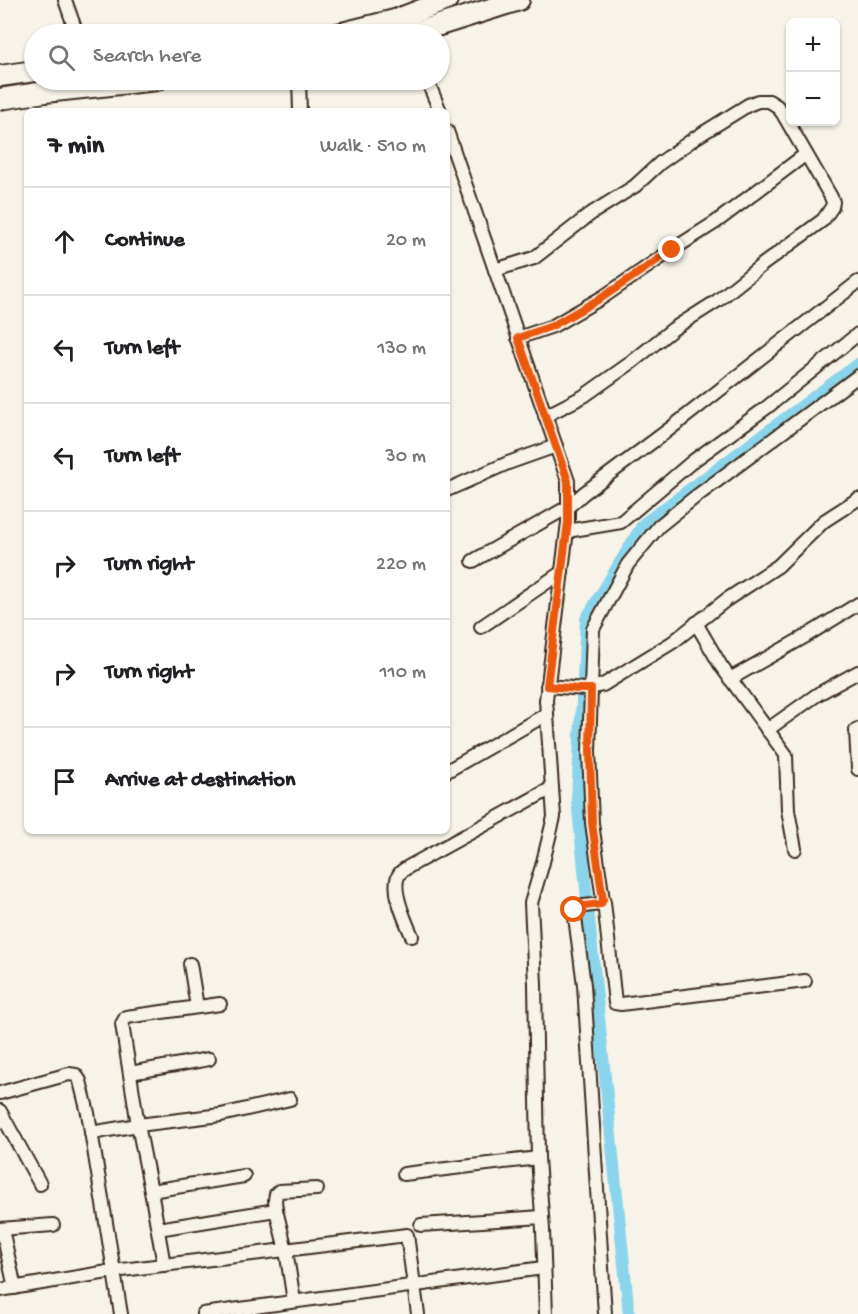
<!DOCTYPE html>
<html lang="en">
<head>
<meta charset="utf-8">
<style>
	body { margin:0; font-family:"Gochi Hand",sans-serif; background:#f2f2f2; color:#202124 }
	.controls { position:absolute; right:18px; top:18px; display:grid; overflow:hidden; border-radius:9px; box-shadow:0 2px 4px #0004 }
	.controls button { width:54px; height:54px; display:grid; place-items:center; padding:0; border:0; border-bottom:2px solid #e0e0e0; background:#fff; color:#202124; font:30px sans-serif }
	.stop { position:absolute; width:18px; height:18px; margin:-14px; border:4px solid #ea580c; border-radius:50%; background:#fff }
	.stop.end { background:#ea580c; border-color:#fff; box-shadow:0 2px 6px #0008 }
	.list { margin:0; padding:0; list-style:none }
	h2 { display:flex; justify-content:space-between; align-items:center; height:78px; margin:0; padding:0 24px; font-size:26px }
	h2 small { font-size:20px; font-weight:400; color:#757577 }
	.list li { display:grid; grid-template-columns:39px 1fr auto; gap:18px; align-items:center; box-sizing:border-box; height:108px; padding:0 24px; border-top:2px solid #e0e0e0 }
	.list b { display:block; font-size:22px; white-space:nowrap }
	.list em { font-size:20px; font-style:normal; color:#757577 }
	.icon { flex:none; width:33px; height:33px; fill:none; stroke:currentColor; stroke-width:2; stroke-linecap:round; stroke-linejoin:round }
	.map { position:relative; flex:none; width:858px; height:1314px; overflow:hidden }
	.search { position:absolute; background:#fff; box-shadow:0 2px 4px #0004; left:24px; top:24px; width:426px; height:66px; display:flex; align-items:center; gap:15px; box-sizing:border-box; padding:0 21px; border-radius:33px; color:#757577; font-size:22px }
	.panel { position:absolute; background:#fff; box-shadow:0 2px 4px #0004; left:24px; top:108px; width:426px; height:726px; border-radius:9px }
	.map>svg:first-child { display:block }
	.lines { fill:none; stroke-linecap:round; stroke-linejoin:round }
	.canal { stroke:#8ad5eb; stroke-width:12 }
	.minor-casing { stroke:#3b2a1e; stroke-width:16 }
	.primary-casing { stroke:#3b2a1e; stroke-width:24 }
	.minor { stroke:#f7f3e8; stroke-width:12 }
	.primary { stroke:#f7f3e8; stroke-width:20 }
	.route { stroke:#ea580c; stroke-width:8 }
</style>
</head>
<body>
<div class="map">
<svg width="858" height="1314" viewBox="0 0 858 1314">
	<rect width="100%" height="100%" fill="#f7f3e8"/>
	<filter id="ink" filterUnits="userSpaceOnUse"><feTurbulence type="fractalNoise" baseFrequency=".0167" numOctaves="2"/><feDisplacementMap in="SourceGraphic" scale="12" xChannelSelector="R" yChannelSelector="G"/><feConvolveMatrix kernelMatrix="1 2 1 2 8 2 1 2 1" color-interpolation-filters="sRGB"/></filter>
	<g filter="url(#ink)">
		<g class="lines">
			<!-- canal -->
			<polyline class="canal" points="629,1314 577,800 586,619 643,524 858,364"/>
			<!-- minor casing -->
			<g class="minor-casing">
				<g id="minor">
					<polyline points="65,0 77,34"/>
					<polyline points="299,80 300,111"/>
					<polyline points="427,80 440,111"/>
					<polyline points="447,131 568,481 568,522 546,700 554,817 542,866 531,903 535,984 538,1158 543,1230 546,1314"/>
					<polyline points="495,270 534,258 592,213 635,186 660,163 695,138 748,105 758,101 769,101 777,106 783,114 831,197 833,202 832,207 823,220 762,265 717,301 673,329 632,362 584,396 545,416"/>
					<polyline points="518,338 553,326 603,297 672,250 716,222 806,154"/>
					<polyline points="447,490 508,463 556,446"/>
					<polyline points="567,531 621,522 693,461 766,408 858,334"/>
					<polyline points="473,561 568,507 584,493 671,428 858,282"/>
					<polyline points="696,623 721,666 786,755 788,810 795,849"/>
					<polyline points="481,627 562,572"/>
					<polyline points="730,679 806,636 858,604"/>
					<polyline points="547,686 585,689 603,685 673,642 726,600 778,566 824,521 858,499"/>
					<polyline points="858,729 856,730 858,769"/>
					<polyline points="767,730 818,694 858,672"/>
					<polyline points="447,771 547,714"/>
					<polyline points="603,902 604,902 615,1003 621,1004 805,981"/>
					<path d="M412,936C406,922 389,887 400,873C402,871 405,869 408,867L552,788"/>
					<polyline points="190,964 197,1007"/>
					<polyline points="130,1073 209,1059"/>
					<polyline points="0,1093 69,1074 76,1075 80,1081 88,1113 121,1314"/>
					<polyline points="0,1111 40,1184"/>
					<polyline points="91,1133 138,1125 221,1115 290,1099"/>
					<polyline points="404,1174 538,1158"/>
					<polyline points="151,1191 244,1176"/>
					<polyline points="421,1225 542,1217"/>
					<polyline points="0,1229 53,1225"/>
					<polyline points="2,1229 15,1288"/>
					<polyline points="158,1229 276,1210"/>
					<polyline points="164,1265 151,1191 138,1125 122,1024 126,1017 220,1004"/>
					<polyline points="0,1290 114,1271 407,1235 418,1314"/>
					<polyline points="294,1301 286,1250 276,1210 275,1200 276,1194 279,1191 317,1189"/>
					<polyline points="203,1314 543,1268"/>
					<polyline points="605,1314 584,985 574,910 576,907 601,904 603,900 592,823 589,751 593,629 628,564 659,526 694,498 858,376"/>
				</g>
			</g>
			<!-- primary casing -->
			<g class="primary-casing">
				<g id="primary">
					<polyline points="338,34 395,20 447,0"/>
					<polyline points="411,34 519,0"/>
					<polyline points="0,76 34,71"/>
					<polyline points="0,99 45,92 157,80"/>
				</g>
			</g>
			<!-- minor -->
			<use href="#minor" class="minor"/>
			<!-- primary -->
			<use href="#primary" class="primary"/>
		</g>
	</g>
	<g class="lines" filter="url(#ink)">
		<!-- route -->
		<polyline class="route" points="574,910 576,907 601,904 603,900 592,823 590,751 591,689 577,689 547,686 568,522 568,481 518,338 552,326 603,297 672,250"/>
	</g>
</svg>
<div class="controls">
<button>+</button>
<button>−</button>
</div>
<div class="stop" style="left:574px;top:910px"></div>
<div class="stop end" style="left:672px;top:250px"></div>
<div class="search"><svg class="icon" aria-label="search" viewBox="0 0 24 24"><circle cx="10" cy="10" r="6"/><path d="M15 15l6 6"/></svg>Search here</div>
<section class="panel">
<h2>7 min<small>Walk · 510 m</small></h2>
<ul class="list">
<li><svg class="icon" aria-label="ahead" viewBox="0 0 24 24"><path d="M12 20V5M6 11l6-6 6 6"/></svg><div><b>Continue</b></div><em>20 m</em></li>
<li><svg class="icon" aria-label="left" viewBox="0 0 24 24"><path d="M17 20v-9H6M10 6l-5 5 5 5"/></svg><div><b>Turn left</b></div><em>130 m</em></li>
<li><svg class="icon" aria-label="left" viewBox="0 0 24 24"><path d="M17 20v-9H6M10 6l-5 5 5 5"/></svg><div><b>Turn left</b></div><em>30 m</em></li>
<li><svg class="icon" aria-label="right" viewBox="0 0 24 24"><path d="M7 20v-9h11M14 6l5 5-5 5"/></svg><div><b>Turn right</b></div><em>220 m</em></li>
<li><svg class="icon" aria-label="right" viewBox="0 0 24 24"><path d="M7 20v-9h11M14 6l5 5-5 5"/></svg><div><b>Turn right</b></div><em>110 m</em></li>
<li><svg class="icon" aria-label="arrive" viewBox="0 0 24 24"><path d="M6 21V4h12l-3 4 3 4H6"/></svg><div><b>Arrive at destination</b></div></li>
</ul>
</section>
</div>
</body>
</html>
